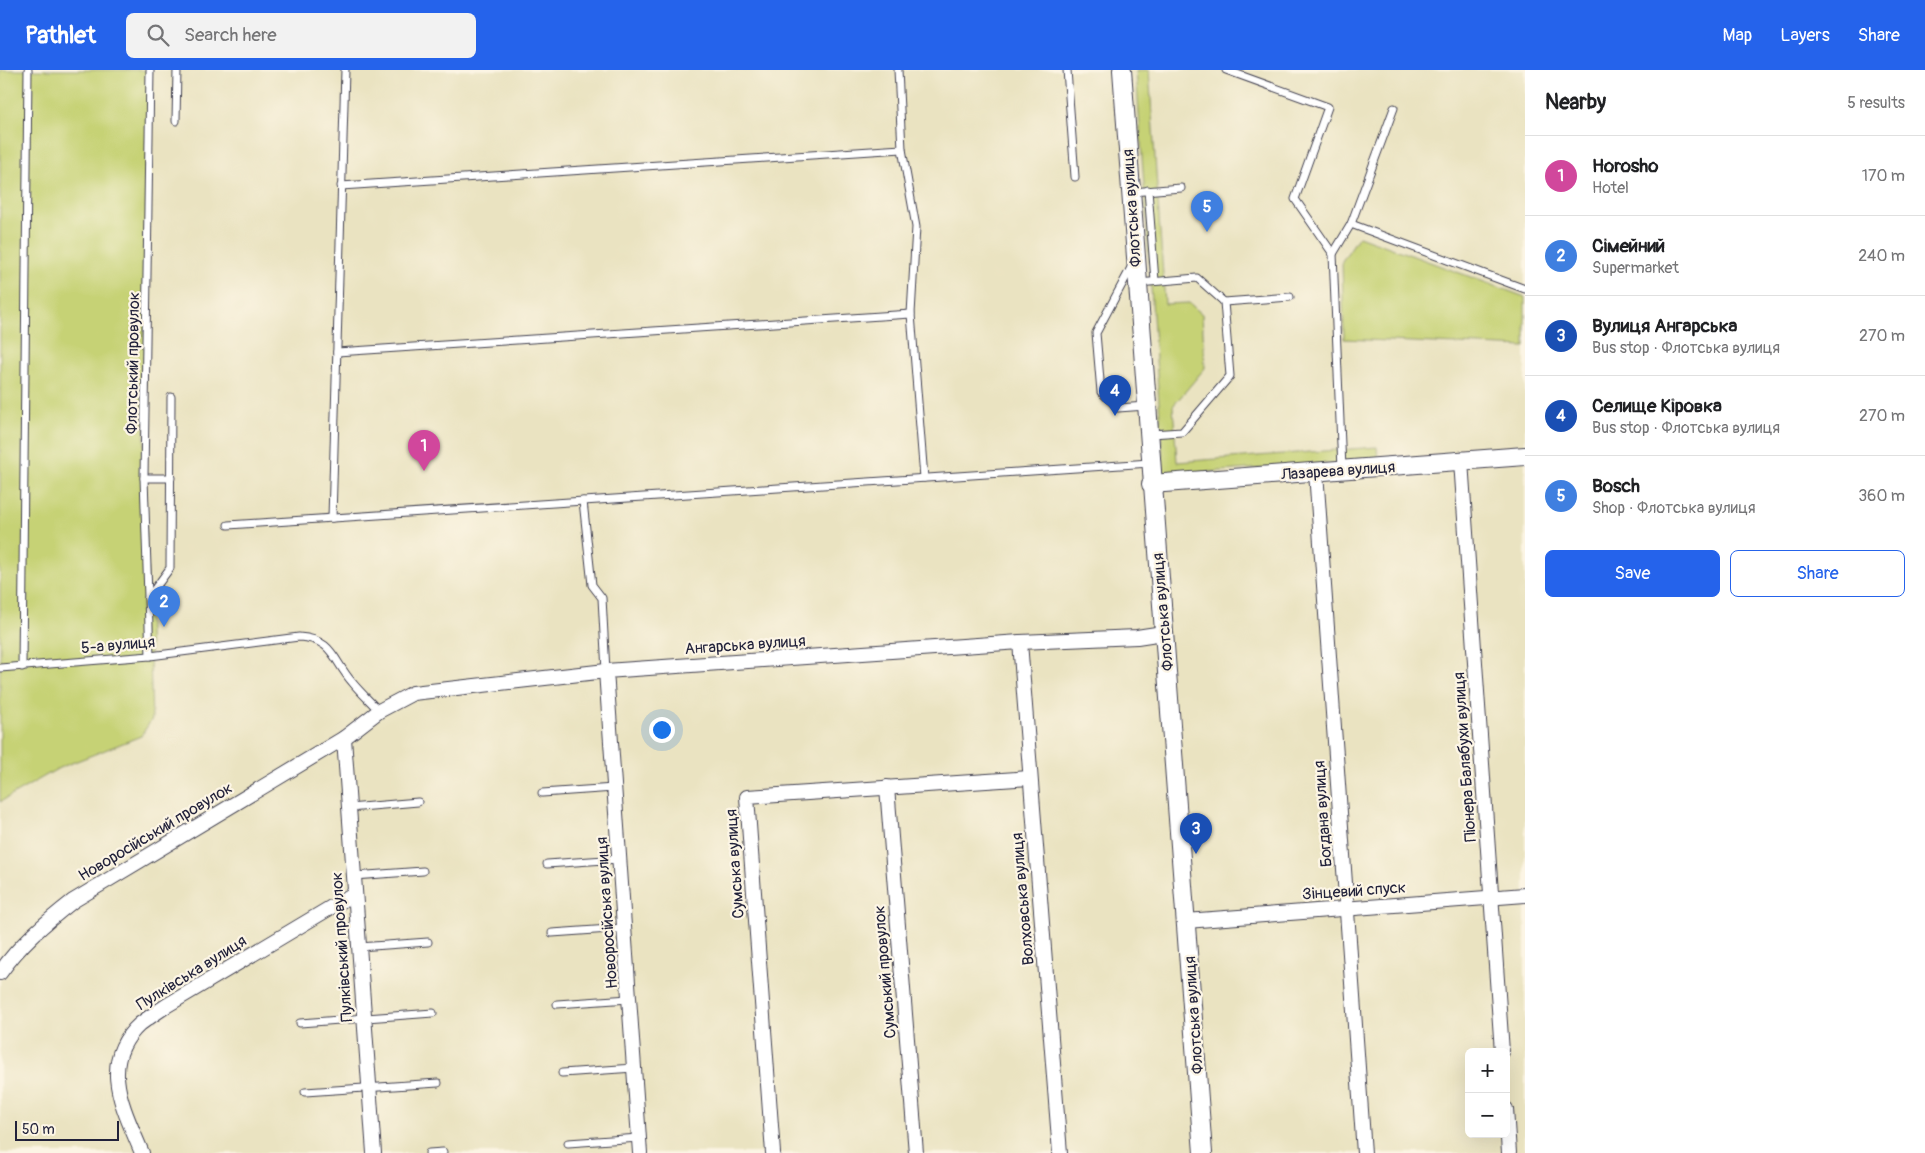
<!DOCTYPE html>
<html lang="en">
<head>
<meta charset="utf-8">
<style>
	body { margin:0; font-family:Pangolin,sans-serif; background:#f2f2f2; color:#202124 }
	.controls { position:absolute; right:15px; bottom:15px; display:grid; overflow:hidden; border-radius:8px; box-shadow:0 5px 20px #0002 }
	.controls button { width:45px; height:45px; display:grid; place-items:center; padding:0; border:0; border-bottom:1px solid #e0e0e0; background:#fff; color:#202124; font:25px sans-serif }
	.scale { position:absolute; left:15px; bottom:12px; width:104px; box-sizing:border-box; padding-left:5px; border:2px solid #22223b; border-top:0; font-size:14px; line-height:18px; white-space:nowrap; color:#22223b; -webkit-text-stroke:4px #fcf5e5; paint-order:stroke }
	.you { position:absolute; left:661px; top:659px; width:18px; height:18px; margin:-12px; border:4px solid #fff; border-radius:50%; background:#1a73e8; box-shadow:0 0 0 8px #1a73e833 }
	.badge { display:grid; place-items:center; width:32px; height:32px; border-radius:50%; background:#2563eb; color:#fff; font-size:16px; font-weight:700 }
	.pin { position:absolute; translate:-50% -41px; filter:drop-shadow(0 1px 2px #0008) }
	.pin::after { content:''; position:absolute; top:26px; width:18px; height:15px; background:inherit; clip-path:polygon(0 0,100% 0,50% 100%) }
	.list { margin:0; padding:0; list-style:none }
	h2 { display:flex; justify-content:space-between; align-items:center; height:65px; margin:0; padding:0 20px; font-size:21px }
	h2 small { font-size:16px; font-weight:400; color:#757577 }
	.list li { display:grid; grid-template-columns:32px 1fr auto; gap:15px; align-items:center; box-sizing:border-box; height:80px; padding:0 20px; border-top:1px solid #e0e0e0 }
	.list b { display:block; font-size:19px; white-space:nowrap }
	.list p { margin:0; font-size:16px; white-space:nowrap; color:#757577 }
	.list em { font-size:16px; font-style:normal; color:#757577 }
	.actions { display:flex; gap:10px; padding:15px 20px }
	.actions a { flex:1; padding:11px 0; border:1px solid #2563eb; border-radius:8px; text-align:center; font-size:18px; color:#2563eb }
	.actions .main { background:#2563eb; color:#fff }
	.icon { flex:none; width:28px; height:28px; fill:none; stroke:currentColor; stroke-width:2; stroke-linecap:round; stroke-linejoin:round }
	.map { position:relative; flex:none; width:1525px; height:1083px; overflow:hidden }
	header { display:flex; align-items:center; gap:30px; box-sizing:border-box; height:70px; padding:0 25px; background:#2563eb; color:#fff }
	header strong { font-size:24px }
	nav { display:flex; gap:28px; margin-inline-start:auto; font-size:18px }
	.search { width:350px; height:45px; background:#f2f2f2; display:flex; align-items:center; gap:12px; box-sizing:border-box; padding:0 18px; border-radius:8px; color:#757577; font-size:19px }
	main { display:flex }
	aside { flex:1; background:#fff }
	.map>svg:first-child { display:block }
	.green { fill:#c6d274; stroke:#747a58 }
	.lines { fill:none; stroke-linecap:round; stroke-linejoin:round }
	.service-casing { stroke:#403f4f; stroke-width:9 }
	.minor-casing { stroke:#403f4f; stroke-width:16 }
	.tertiary-casing { stroke:#403f4f; stroke-width:20 }
	.service { stroke:#fff; stroke-width:7 }
	.minor { stroke:#fff; stroke-width:14 }
	.tertiary { stroke:#fff; stroke-width:18 }
	.labels { text-anchor:middle; stroke-width:4.5; stroke-linejoin:round; paint-order:stroke }
	.street-label { font-size:16px; fill:#22223b; stroke:#fcf5e5 }
</style>
</head>
<body>
<header>
<strong>Pathlet</strong>
<div class="search"><svg class="icon" aria-label="search" viewBox="0 0 24 24"><circle cx="10" cy="10" r="6"/><path d="M15 15l6 6"/></svg>Search here</div>
<nav><a>Map</a><a>Layers</a><a>Share</a></nav>
</header>
<main>
<div class="map">
<svg width="1525" height="1083" viewBox="0 0 1525 1083">
	<rect width="100%" height="100%" fill="#fcf5e5"/>
	<filter id="ink" filterUnits="userSpaceOnUse"><feTurbulence type="fractalNoise" baseFrequency=".02" numOctaves="2"/><feDisplacementMap in="SourceGraphic" scale="10" xChannelSelector="R" yChannelSelector="G"/><feConvolveMatrix kernelMatrix="1 2 1 2 8 2 1 2 1" color-interpolation-filters="sRGB"/></filter>
	<filter id="wash" filterUnits="userSpaceOnUse"><feTurbulence type="fractalNoise" baseFrequency=".0096" numOctaves="4" result="noise"/><feDisplacementMap in="SourceGraphic" scale="20" xChannelSelector="R" yChannelSelector="G"/><feGaussianBlur stdDeviation="1.12" result="paint"/><feColorMatrix in="noise" values="0 0 0 0 0 0 0 0 0 0 0 0 0 0 0 0 0 1.4 0 .05"/><feComposite in="paint" operator="in"/></filter>
	<g filter="url(#wash)">
		<rect width="100%" height="100%" fill="#eae3c1"/>
		<!-- green -->
		<g class="green">
			<polygon points="0,0 150,0 144,408 152,649 141,666 59,698 0,732"/>
			<polygon points="1136,0 1149,0 1165,234 1189,233 1202,244 1205,298 1173,336 1177,392 1377,377 1378,390 1164,405"/>
			<polygon points="1359,166 1525,227 1525,277 1344,269 1342,191"/>
		</g>
	</g>
	<g filter="url(#ink)">
		<g class="lines">
			<!-- service casing -->
			<g class="service-casing">
				<g id="service">
					<polyline points="898,0 902,79 916,157 911,244 924,408"/>
					<polyline points="1067,0 1075,107"/>
					<polyline points="1226,0 1328,37 1295,129 1333,184 1342,399"/>
					<polyline points="176,51 177,0"/>
					<polyline points="341,116 902,79"/>
					<polyline points="1148,120 1155,211"/>
					<polyline points="1132,122 1181,118"/>
					<polyline points="1351,154 1525,219"/>
					<polyline points="1333,184 1351,154 1394,38"/>
					<polyline points="1133,194 1096,263 1101,322 1118,338 1146,336"/>
					<polyline points="1138,213 1197,208 1224,232 1230,306 1182,362 1151,364"/>
					<polyline points="1224,232 1290,227"/>
					<polyline points="337,282 911,244"/>
					<polyline points="144,408 171,408"/>
					<polyline points="583,431 592,515 602,528 606,601"/>
					<polyline points="332,448 345,0"/>
					<polyline points="228,455 1150,393"/>
					<polyline points="148,528 170,498 171,327"/>
					<polyline points="150,586 144,408 150,0"/>
					<polyline points="22,597 28,0"/>
					<path d="M0,598L150,586L299,567C333,569 333,590 352,612C360,622 370,631 379,641"/>
					<polyline points="542,723 614,718"/>
					<polyline points="349,738 418,732"/>
					<polyline points="547,794 619,789"/>
					<polyline points="354,806 423,801"/>
					<polyline points="552,863 624,858"/>
					<polyline points="359,877 428,872"/>
					<polyline points="557,934 629,929"/>
					<polyline points="300,953 433,943"/>
					<polyline points="562,1003 634,998"/>
					<polyline points="305,1022 438,1013"/>
					<polyline points="568,1073 639,1068"/>
					<polyline points="429,1083 443,1082"/>
				</g>
			</g>
			<!-- minor casing -->
			<g class="minor-casing">
				<g id="minor">
					<polyline points="1461,391 1502,982"/>
					<polyline points="1316,402 1364,1083"/>
					<polyline points="1020,572 1060,1083"/>
					<polyline points="606,601 640,1083"/>
					<polyline points="344,668 374,1083"/>
					<polyline points="887,717 916,1083"/>
					<polyline points="1186,851 1525,825"/>
					<path d="M0,903C20,874 45,853 73,831L344,668L379,641L413,623L606,601L1020,572L1137,567L1163,563"/>
					<polyline points="1506,1039 1509,1083"/>
					<path d="M142,1083C124,1039 97,993 140,954C148,948 157,942 166,936L355,823"/>
					<polyline points="773,1083 747,727 1030,708"/>
				</g>
			</g>
			<!-- tertiary casing -->
			<g class="tertiary-casing">
				<g id="tertiary">
					<polyline points="1122,0 1203,1083"/>
					<polyline points="1151,414 1525,386"/>
				</g>
			</g>
			<!-- service -->
			<use href="#service" class="service"/>
			<!-- minor -->
			<use href="#minor" class="minor"/>
			<!-- tertiary -->
			<use href="#tertiary" class="tertiary"/>
		</g>
	</g>
	<g class="labels">
		<!-- street labels -->
		<g class="street-label">
			<text transform="translate(1131 138) rotate(-94)" y="6">Флотська вулиця</text>
			<text transform="translate(132 293) rotate(-89)" y="6">Флотський провулок</text>
			<text transform="translate(1338 400) rotate(-4)" y="6">Лазарева вулиця</text>
			<text transform="translate(1162 542) rotate(-95)" y="6">Флотська вулиця</text>
			<text transform="translate(118 574) rotate(-5)" y="6">5-а вулиця</text>
			<text transform="translate(745 574) rotate(-4)" y="6">Ангарська вулиця</text>
			<text transform="translate(1464 687) rotate(-94)" y="6">Піонера Балабухи вулиця</text>
			<text transform="translate(1322 744) rotate(-94)" y="6">Богдана вулиця</text>
			<text transform="translate(155 761) rotate(-31)" y="6">Новоросійський провулок</text>
			<text transform="translate(734 794) rotate(-94)" y="6">Сумська вулиця</text>
			<text transform="translate(1354 820) rotate(-4)" y="6">Зінцевий спуск</text>
			<text transform="translate(1022 829) rotate(-95)" y="6">Волховська вулиця</text>
			<text transform="translate(606 843) rotate(-94)" y="6">Новоросійська вулиця</text>
			<text transform="translate(341 877) rotate(-94)" y="6">Пулківський провулок</text>
			<text transform="translate(191 902) rotate(-32)" y="6">Пулківська вулиця</text>
			<text transform="translate(884 902) rotate(-95)" y="6">Сумський провулок</text>
			<text transform="translate(1193 945) rotate(-94)" y="6">Флотська вулиця</text>
		</g>
	</g>
</svg>
<div class="controls">
<button>+</button>
<button>−</button>
</div>
<div class="scale">50 m</div>
<div class="you"></div>
<div class="pin badge" style="left:424px;top:401px;background:#d1479c">1</div>
<div class="pin badge" style="left:164px;top:557px;background:#3f7fe0">2</div>
<div class="pin badge" style="left:1196px;top:784px;background:#1a4fb4">3</div>
<div class="pin badge" style="left:1115px;top:346px;background:#1a4fb4">4</div>
<div class="pin badge" style="left:1207px;top:162px;background:#3f7fe0">5</div>
</div>
<aside>
<h2>Nearby<small>5 results</small></h2>
<ul class="list">
<li><span class="badge" style="background:#d1479c">1</span><div><b>Horosho</b><p>Hotel</p></div><em>170 m</em></li>
<li><span class="badge" style="background:#3f7fe0">2</span><div><b>Сімейний</b><p>Supermarket</p></div><em>240 m</em></li>
<li><span class="badge" style="background:#1a4fb4">3</span><div><b>Вулиця Ангарська</b><p>Bus stop · Флотська вулиця</p></div><em>270 m</em></li>
<li><span class="badge" style="background:#1a4fb4">4</span><div><b>Селище Кіровка</b><p>Bus stop · Флотська вулиця</p></div><em>270 m</em></li>
<li><span class="badge" style="background:#3f7fe0">5</span><div><b>Bosch</b><p>Shop · Флотська вулиця</p></div><em>360 m</em></li>
</ul>
<div class="actions"><a class="main">Save</a><a>Share</a></div>
</aside>
</main>
</body>
</html>
